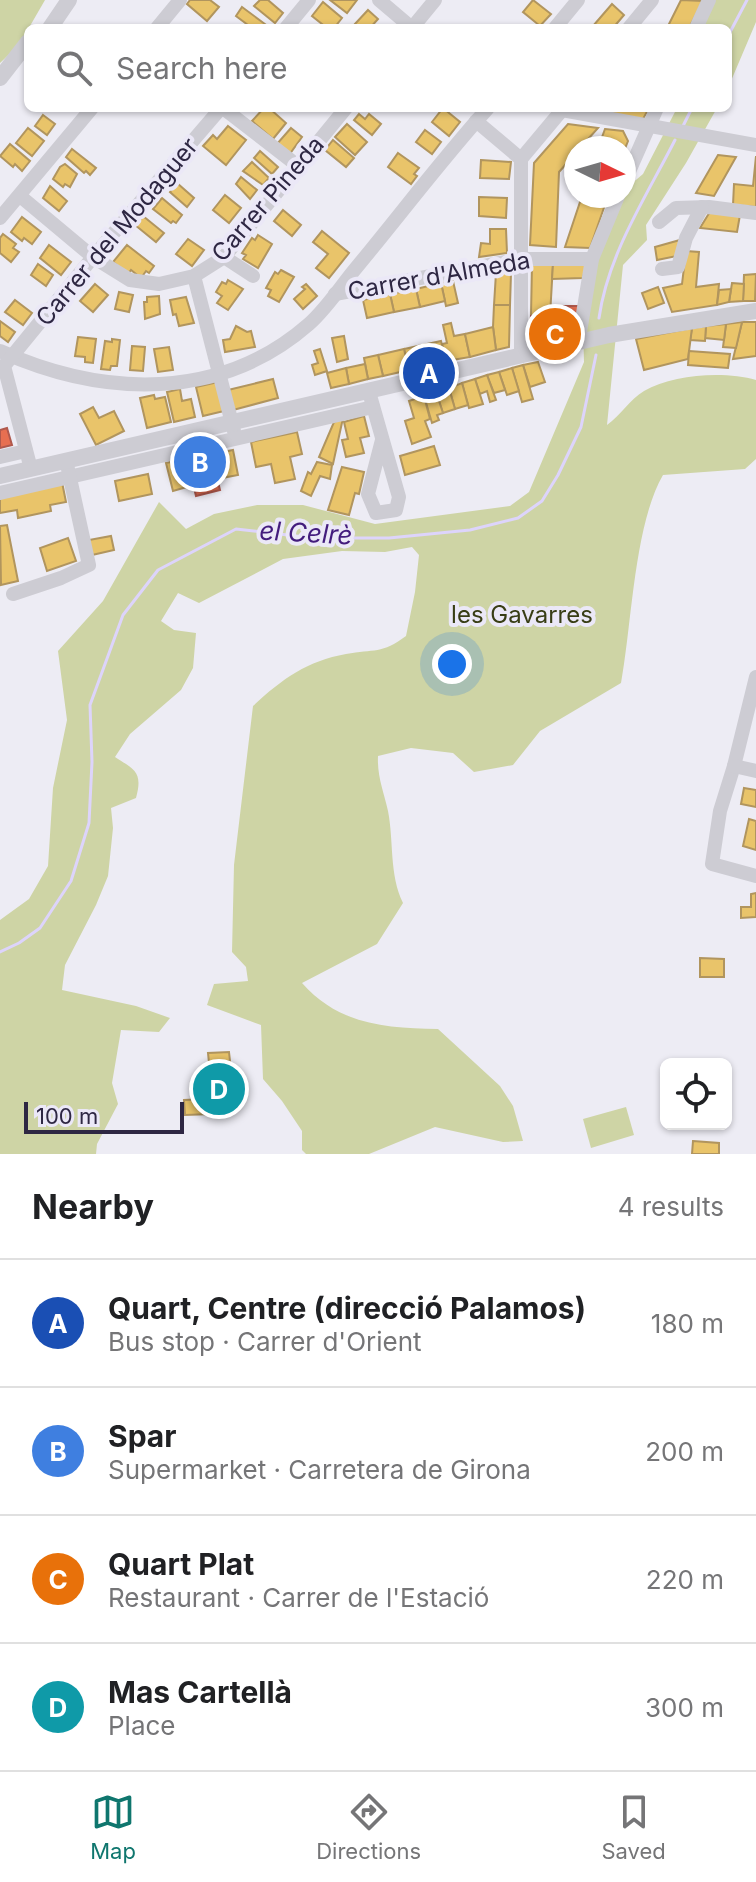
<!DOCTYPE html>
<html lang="en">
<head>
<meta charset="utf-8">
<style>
	body { margin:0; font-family:Inter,sans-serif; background:#f6f6f6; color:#202124 }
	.controls { position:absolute; right:24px; bottom:24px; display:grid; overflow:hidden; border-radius:12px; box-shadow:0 2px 6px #0004 }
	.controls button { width:72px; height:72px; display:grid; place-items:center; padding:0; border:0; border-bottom:2px solid #e0e0e0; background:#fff; color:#202124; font:40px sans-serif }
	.compass { position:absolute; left:564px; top:136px; width:72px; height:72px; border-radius:50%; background:#fff; box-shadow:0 2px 6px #0004; rotate:95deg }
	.scale { position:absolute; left:24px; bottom:20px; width:160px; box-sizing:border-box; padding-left:8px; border:4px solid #2e2743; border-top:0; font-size:22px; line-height:28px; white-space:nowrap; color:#2e2743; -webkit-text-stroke:6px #ebe8f7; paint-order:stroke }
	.you { position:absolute; left:452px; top:664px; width:28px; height:28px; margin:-20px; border:6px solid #fff; border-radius:50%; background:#1a73e8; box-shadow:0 0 0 12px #1a73e833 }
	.badge { display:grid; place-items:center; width:52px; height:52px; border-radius:50%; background:#0f766e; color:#fff; font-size:26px; font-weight:700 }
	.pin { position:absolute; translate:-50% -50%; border:4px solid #fff; box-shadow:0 2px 8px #0006 }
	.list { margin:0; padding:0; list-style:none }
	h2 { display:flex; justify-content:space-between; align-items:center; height:104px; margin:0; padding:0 32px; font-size:34px }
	h2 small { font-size:26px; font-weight:400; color:#757577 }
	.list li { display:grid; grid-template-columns:52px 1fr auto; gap:24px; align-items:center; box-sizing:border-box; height:128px; padding:0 32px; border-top:2px solid #e0e0e0 }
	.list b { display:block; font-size:30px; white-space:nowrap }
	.list p { margin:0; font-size:26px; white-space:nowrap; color:#757577 }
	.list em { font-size:26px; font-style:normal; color:#757577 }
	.icon { flex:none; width:44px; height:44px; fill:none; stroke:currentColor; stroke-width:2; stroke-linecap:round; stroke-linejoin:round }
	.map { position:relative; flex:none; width:756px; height:1154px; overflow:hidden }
	.search { position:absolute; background:#fff; box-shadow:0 2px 6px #0004; left:24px; right:24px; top:24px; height:88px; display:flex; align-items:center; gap:20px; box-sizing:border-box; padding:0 28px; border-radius:12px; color:#757577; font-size:30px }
	.sheet { height:616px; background:#fff }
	nav { display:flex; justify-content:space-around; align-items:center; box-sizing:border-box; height:112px; border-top:2px solid #e0e0e0; background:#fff; font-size:22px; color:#757577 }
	nav a { display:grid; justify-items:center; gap:4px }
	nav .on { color:#0f766e }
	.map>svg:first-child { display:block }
	.green { fill:#ced4a5 }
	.homes { fill:#e9c46a; stroke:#b1955e; stroke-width:2 }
	.shops { fill:#e76f51; stroke:#b0594d; stroke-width:2 }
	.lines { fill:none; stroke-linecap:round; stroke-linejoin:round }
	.stream { stroke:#ddd4fb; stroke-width:3 }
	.minor { stroke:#cdccd3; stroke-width:14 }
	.major { stroke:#cdccd3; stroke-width:16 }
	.labels { text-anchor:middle; stroke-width:8; stroke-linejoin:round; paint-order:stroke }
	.street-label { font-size:24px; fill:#2e2743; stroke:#ebe8f7 }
	.park-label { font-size:24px; fill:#383d15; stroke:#ebe8f7 }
	.water-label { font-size:26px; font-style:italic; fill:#431c7d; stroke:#ebe8f7 }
</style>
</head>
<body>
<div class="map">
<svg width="756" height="1154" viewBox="0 0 756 1154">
	<rect width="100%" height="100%" fill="#edecf4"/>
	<!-- green -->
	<g class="green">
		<polygon points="0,0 45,0 19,45 0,63"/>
		<polygon points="715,0 756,0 756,22 728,88 728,28 701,28"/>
		<path d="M677,108H717L686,163L646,225L647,240L623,265L607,425C620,416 630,399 644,391C673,374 725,371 756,380V459L745,469L663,475C634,525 632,624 621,683L540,731L513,765L474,772L453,753L411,748L378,756C377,777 384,792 388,811C394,842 389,874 403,903L377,944L302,983C339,1025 386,1028 438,1029L500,1086L513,1106L523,1141L503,1142L435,1127L369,1154H306L302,1150V1131L282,1101L263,1079L261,1025L207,1005L214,984L248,981L246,967L232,952L234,865L253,706C282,679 307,661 346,654C374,649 382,654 406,636L415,592L419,555L412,547L385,552L342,551L283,559L199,603L178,593L161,621L174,630L196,633L193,668L181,690L130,734L115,757C135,770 143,772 136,798L111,808L113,828L108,876L96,905L65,965L62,990L136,1006L170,1018L159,1032L121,1030L112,1083L118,1104L97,1144L96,1154H0V920L29,899L48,866L53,788L67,720L58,651L103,601L159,502L186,529L214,514L257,505H303L375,524L510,506L529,492L584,362L583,327L595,265L624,196V190L643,174Z"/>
		<polygon points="626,1107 634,1135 591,1148 583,1119"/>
	</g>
	<!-- homes -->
	<g class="homes">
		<polygon points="190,0 210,0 219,7 207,21 187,4"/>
		<polygon points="260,0 268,0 283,13 275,23 254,6"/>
		<polygon points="330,0 357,0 347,13"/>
		<polygon points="533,0 551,14 540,26 523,12"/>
		<polygon points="681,0 703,1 689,28 667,28"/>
		<polygon points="323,2 342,18 334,28 327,28 312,16"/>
		<polygon points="612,4 624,15 613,28 595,28 593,26"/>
		<polygon points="242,7 269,27 268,28 252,28 236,16"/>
		<polygon points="368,10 378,19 370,28 357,28 354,25"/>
		<polygon points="264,108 269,108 286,123 273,139 252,121"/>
		<polygon points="443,108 460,122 449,136 432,122"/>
		<polygon points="575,108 649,108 643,119"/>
		<polygon points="359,114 365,119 369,114 381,124 372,135 354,120"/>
		<polygon points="43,115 55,124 47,135 35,126"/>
		<polygon points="347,124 367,142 355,155 335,137"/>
		<polygon points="568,124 598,128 580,148 576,148 576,153 559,172 556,247 530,245 534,163"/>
		<polygon points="228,126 246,140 226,165 203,146 213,135 217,139"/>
		<polygon points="28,128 44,141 32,156 16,143"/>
		<polygon points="291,128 302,137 289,155 276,145"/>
		<polygon points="605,129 623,131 628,141 624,151 624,148 598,148"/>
		<polygon points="425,130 441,142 432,154 416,142"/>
		<polygon points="333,140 354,158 346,167 325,150"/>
		<polygon points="10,144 30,161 22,171 15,164 13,167 0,156"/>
		<polygon points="72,149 96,168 90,175 86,171 84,173 66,157"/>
		<polygon points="260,151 278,167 272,174 254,158"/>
		<polygon points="398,153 419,168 414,174 417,176 411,184 388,167"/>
		<polygon points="718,155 736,157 714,196 696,193"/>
		<polygon points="756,156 756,207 733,205 734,184 753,186"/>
		<polygon points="481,160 511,162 509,179 480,178"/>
		<polygon points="252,162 269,178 263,185 243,171"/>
		<polygon points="65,164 77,174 70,187 65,184 63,187 53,179 60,167"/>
		<polygon points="241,177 257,190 250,199 236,184"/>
		<polygon points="177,183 194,198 187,207 170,192"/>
		<polygon points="50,186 67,201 59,211 43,198"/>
		<polygon points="225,195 241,208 229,223 213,210"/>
		<polygon points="582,196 608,196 590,248 565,247"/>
		<polygon points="479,197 507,198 506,218 479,216"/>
		<polygon points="162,198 182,215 176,223 173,221 171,223 153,209"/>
		<polygon points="283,210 301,225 292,236 274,221"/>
		<polygon points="711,210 740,215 737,232 700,228"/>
		<polygon points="143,216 164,233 156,242 135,225"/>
		<polygon points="22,217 41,232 32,244 24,238 22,241 11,232"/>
		<polygon points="490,229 506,229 507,253 479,257 481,243 490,244"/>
		<polygon points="322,231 349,253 329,278 316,268 328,254 313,242"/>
		<polygon points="3,234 16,244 13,248 19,252 11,262 0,253 0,238"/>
		<polygon points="258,235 272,244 258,268 243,259 246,255 242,253 252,238 255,240"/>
		<polygon points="188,239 204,250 192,266 176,254"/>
		<polygon points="680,240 677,256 657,260 655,247"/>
		<polygon points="49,245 71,262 61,275 40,258"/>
		<polygon points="127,245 154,266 149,273 146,271 141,278 131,270 128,274 113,262"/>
		<polygon points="686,251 699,252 696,287 719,284 717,305 672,312 663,288 682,284"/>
		<polygon points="38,264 53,275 46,286 31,275"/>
		<polygon points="532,264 553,264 550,316 531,316"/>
		<polygon points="553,264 586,265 583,278 552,279"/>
		<polygon points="281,270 294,277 279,302 268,296 271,290 266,288 275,272 278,274"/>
		<polygon points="496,273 511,273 510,305 494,305"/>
		<polygon points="756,274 755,301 743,301 744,275"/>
		<polygon points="228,280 243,289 228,310 217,303 222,296 216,292 222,282 226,284"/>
		<polygon points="453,281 458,303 446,306 441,283"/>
		<polygon points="441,283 445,301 420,307 416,289"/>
		<polygon points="732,283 744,284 743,301 729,302"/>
		<polygon points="95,284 108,295 93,312 80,301"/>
		<polygon points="306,284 317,296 303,309 294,299 305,289 302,287"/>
		<polygon points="658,287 664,303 648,309 642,293"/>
		<polygon points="416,289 420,307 394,312 390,294"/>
		<polygon points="731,289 729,302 717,305 719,290"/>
		<polygon points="119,292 133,295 129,312 115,309"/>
		<polygon points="390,294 394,312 367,318 363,300"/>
		<polygon points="159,296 160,314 145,319 144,302 147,302 147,297"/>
		<polygon points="186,297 194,323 179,326 176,314 173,315 170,300"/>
		<polygon points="15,300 32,313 23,325 5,312"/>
		<polygon points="494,305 510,305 509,347 496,350 493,327"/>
		<polygon points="0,321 15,332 8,342 0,336"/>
		<polygon points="742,322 756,322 756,356 733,359"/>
		<polygon points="742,322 736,348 723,347 726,324"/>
		<polygon points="451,323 454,336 465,334 470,357 446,361 442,344 447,343 443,325"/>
		<polygon points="726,324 724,340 705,338 706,326"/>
		<polygon points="236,326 247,332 251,331 255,347 225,352 223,340 230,339"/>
		<polygon points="706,326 705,341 690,340 692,328"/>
		<polygon points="493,327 496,350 470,357 465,334"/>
		<polygon points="692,328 688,359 644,370 636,339"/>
		<polygon points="344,336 348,359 337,362 332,338"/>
		<polygon points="78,337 96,339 93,363 85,362 85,357 75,356"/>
		<polygon points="112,339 120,340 117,366 111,366 110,370 101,369 105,341 112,342"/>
		<polygon points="441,341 446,361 409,370 404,349"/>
		<polygon points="132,346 145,347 143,371 130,370"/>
		<polygon points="169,347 173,370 158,372 154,349"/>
		<polygon points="320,349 327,371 315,375 312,365 318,363 314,351"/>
		<polygon points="404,349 409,370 383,376 378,355"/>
		<polygon points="689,351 730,354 728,368 688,365"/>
		<polygon points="378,355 383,376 368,379 364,358"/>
		<polygon points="538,362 545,382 530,387 523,365"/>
		<polygon points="365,364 368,379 349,384 346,368"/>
		<polygon points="523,365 533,399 522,402 512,368"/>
		<polygon points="346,368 349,384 331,388 327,373"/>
		<polygon points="512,368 519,391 507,395 499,372"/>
		<polygon points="499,372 505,390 494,393 487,375"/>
		<polygon points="487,375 496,400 490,402 487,391 480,394 475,379"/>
		<polygon points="273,379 278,398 233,410 228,390"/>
		<polygon points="475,379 483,404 469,408 462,383"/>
		<polygon points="218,382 224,411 203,416 196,387"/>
		<polygon points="462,383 468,405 455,409 449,388"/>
		<polygon points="449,388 455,409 443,413 436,392"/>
		<polygon points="180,389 182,401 191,399 195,417 174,422 167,392"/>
		<polygon points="436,392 443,413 437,415 439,420 432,423 424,396"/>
		<polygon points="154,395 155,399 165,397 171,422 147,428 140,398"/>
		<polygon points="424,396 430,419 425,421 431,437 412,444 405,421 414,418 409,401"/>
		<polygon points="93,407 99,418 114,411 124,431 96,445 80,414"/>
		<polygon points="364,416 369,436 360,438 364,453 346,457 342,440 348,439 344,422"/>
		<polygon points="343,418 333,464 319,457 334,422"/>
		<polygon points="297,432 302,454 290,457 295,479 275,483 271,464 256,467 251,442"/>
		<polygon points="434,446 440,465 405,475 400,456"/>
		<polygon points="233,450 238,475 222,478 219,464 225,463 223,452"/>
		<polygon points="175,461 176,465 184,463 190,486 173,491 166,463"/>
		<polygon points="317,462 332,465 330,479 320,476 311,496 301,491 308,472 311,474"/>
		<polygon points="342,467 364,472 359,494 355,493 349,515 328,510"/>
		<polygon points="148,474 152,494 119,501 115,481"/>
		<polygon points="62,482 66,502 50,505 51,511 18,518 17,510 0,513 0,495"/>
		<polygon points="7,525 18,581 1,585 0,526"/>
		<polygon points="111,536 114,550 92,555 89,540"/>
		<polygon points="68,538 76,561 47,571 40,548"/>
		<polygon points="744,788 756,790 756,807 741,804"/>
		<polygon points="749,819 756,821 756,850 743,846"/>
		<polygon points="756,893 756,917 741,918 741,907 751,907 751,894"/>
		<polygon points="700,958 724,959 724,977 700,977"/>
		<polygon points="229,1052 230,1061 209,1063 208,1053"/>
		<polygon points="231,1079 233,1108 212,1109 212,1114 185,1115 184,1100 207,1099 206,1080"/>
		<polygon points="693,1141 719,1143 719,1154 692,1154"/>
	</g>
	<!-- shops -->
	<g class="shops">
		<polygon points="557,306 581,306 577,331 548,338 550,316 556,316"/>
		<polygon points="531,316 550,316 548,338 530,342"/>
		<polygon points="7,428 12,445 0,448 0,430"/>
		<polygon points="210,449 220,490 196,496 186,455"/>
	</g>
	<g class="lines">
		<!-- stream -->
		<g class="stream">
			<polyline points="728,36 747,0"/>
			<polyline points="683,126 692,108"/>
			<path d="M599,318C608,254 646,197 675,140"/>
			<polyline points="0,952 19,943 40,928 71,881 89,823 92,762 90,705 123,615 158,570 236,529 313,538 389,538 470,530 518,518 542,501 558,475 581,427 596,355"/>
		</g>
		<!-- minor -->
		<g class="minor">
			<polyline points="379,0 412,28"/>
			<polyline points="157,28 180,0"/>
			<polyline points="286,28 309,0"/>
			<polyline points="412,28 435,0"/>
			<polyline points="555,28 578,0"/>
			<polyline points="629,28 652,0"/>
			<polyline points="696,28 709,0"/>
			<polyline points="223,108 298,166"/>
			<polyline points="564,108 562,110 756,145"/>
			<polyline points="476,121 521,159"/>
			<polyline points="521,159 521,356"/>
			<polyline points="521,159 562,110 560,108"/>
			<polyline points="624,183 657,108"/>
			<polyline points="20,196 93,257 130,280 159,284 194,276 224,257 346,108"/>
			<polyline points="0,218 92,108"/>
			<polyline points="659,222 676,208 709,207 756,213"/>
			<polyline points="224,257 253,276"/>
			<polyline points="662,269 678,267 686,238 702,207"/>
			<polyline points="194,276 234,431"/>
			<polyline points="335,294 521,259 592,259"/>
			<polyline points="521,347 580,332 592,259 618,196"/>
			<path d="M0,351C103,397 220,402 309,324C327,308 341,286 356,268C400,215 442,159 488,108"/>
			<polyline points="371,399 399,497 396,510 376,513 368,494 382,440"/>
			<polyline points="0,457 26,451"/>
			<polyline points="31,469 4,366 93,257 221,108"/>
			<polyline points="0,493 373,407"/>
			<polyline points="13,594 61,578 89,565 68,469"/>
			<polyline points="756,677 734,766 720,811 712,864 756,876"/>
			<polyline points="734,766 756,771"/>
		</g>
		<!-- major -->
		<g class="major">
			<polyline points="50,28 69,0"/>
			<polyline points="0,78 28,42"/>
			<polyline points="0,476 609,335 756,311"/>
		</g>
	</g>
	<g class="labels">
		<!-- street labels -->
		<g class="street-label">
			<text transform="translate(268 199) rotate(-49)" y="8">Carrer Pineda</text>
			<text transform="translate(117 232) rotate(-50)" y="8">Carrer del Modaguer</text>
			<text transform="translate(439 276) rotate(-10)" y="8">Carrer d'Almeda</text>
		</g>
		<!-- park labels -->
		<g class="park-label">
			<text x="522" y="623">les Gavarres</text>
		</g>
		<!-- water labels -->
		<g class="water-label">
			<text transform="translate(306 533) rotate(3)" y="9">el Celrè</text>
		</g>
	</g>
</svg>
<div class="controls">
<button><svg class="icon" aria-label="locate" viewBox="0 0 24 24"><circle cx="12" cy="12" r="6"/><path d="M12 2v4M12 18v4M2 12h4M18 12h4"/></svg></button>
</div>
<svg class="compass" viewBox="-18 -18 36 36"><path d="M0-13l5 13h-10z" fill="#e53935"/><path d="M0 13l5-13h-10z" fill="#757577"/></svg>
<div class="scale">100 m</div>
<div class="you"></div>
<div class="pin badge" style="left:429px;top:373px;background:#1a4fb4">A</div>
<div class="pin badge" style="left:200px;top:462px;background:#3f7fe0">B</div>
<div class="pin badge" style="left:555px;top:334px;background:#e8710a">C</div>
<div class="pin badge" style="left:219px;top:1089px;background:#0f9aa8">D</div>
<div class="search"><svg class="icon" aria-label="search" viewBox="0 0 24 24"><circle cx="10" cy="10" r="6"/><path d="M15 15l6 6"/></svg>Search here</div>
</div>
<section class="sheet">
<h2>Nearby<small>4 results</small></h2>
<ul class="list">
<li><span class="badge" style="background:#1a4fb4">A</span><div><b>Quart, Centre (direcció Palamos)</b><p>Bus stop · Carrer d'Orient</p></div><em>180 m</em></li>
<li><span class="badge" style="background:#3f7fe0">B</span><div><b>Spar</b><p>Supermarket · Carretera de Girona</p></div><em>200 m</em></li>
<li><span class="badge" style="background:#e8710a">C</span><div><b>Quart Plat</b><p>Restaurant · Carrer de l'Estació</p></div><em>220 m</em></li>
<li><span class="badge" style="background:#0f9aa8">D</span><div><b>Mas Cartellà</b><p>Place</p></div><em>300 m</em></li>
</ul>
</section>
<nav>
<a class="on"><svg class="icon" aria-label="map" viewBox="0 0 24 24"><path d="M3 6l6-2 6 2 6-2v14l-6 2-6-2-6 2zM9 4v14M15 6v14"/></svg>Map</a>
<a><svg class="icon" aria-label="directions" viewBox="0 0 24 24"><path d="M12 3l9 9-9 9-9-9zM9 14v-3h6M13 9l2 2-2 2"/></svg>Directions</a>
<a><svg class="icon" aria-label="saved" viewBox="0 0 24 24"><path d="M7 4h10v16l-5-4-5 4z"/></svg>Saved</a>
</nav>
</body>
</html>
